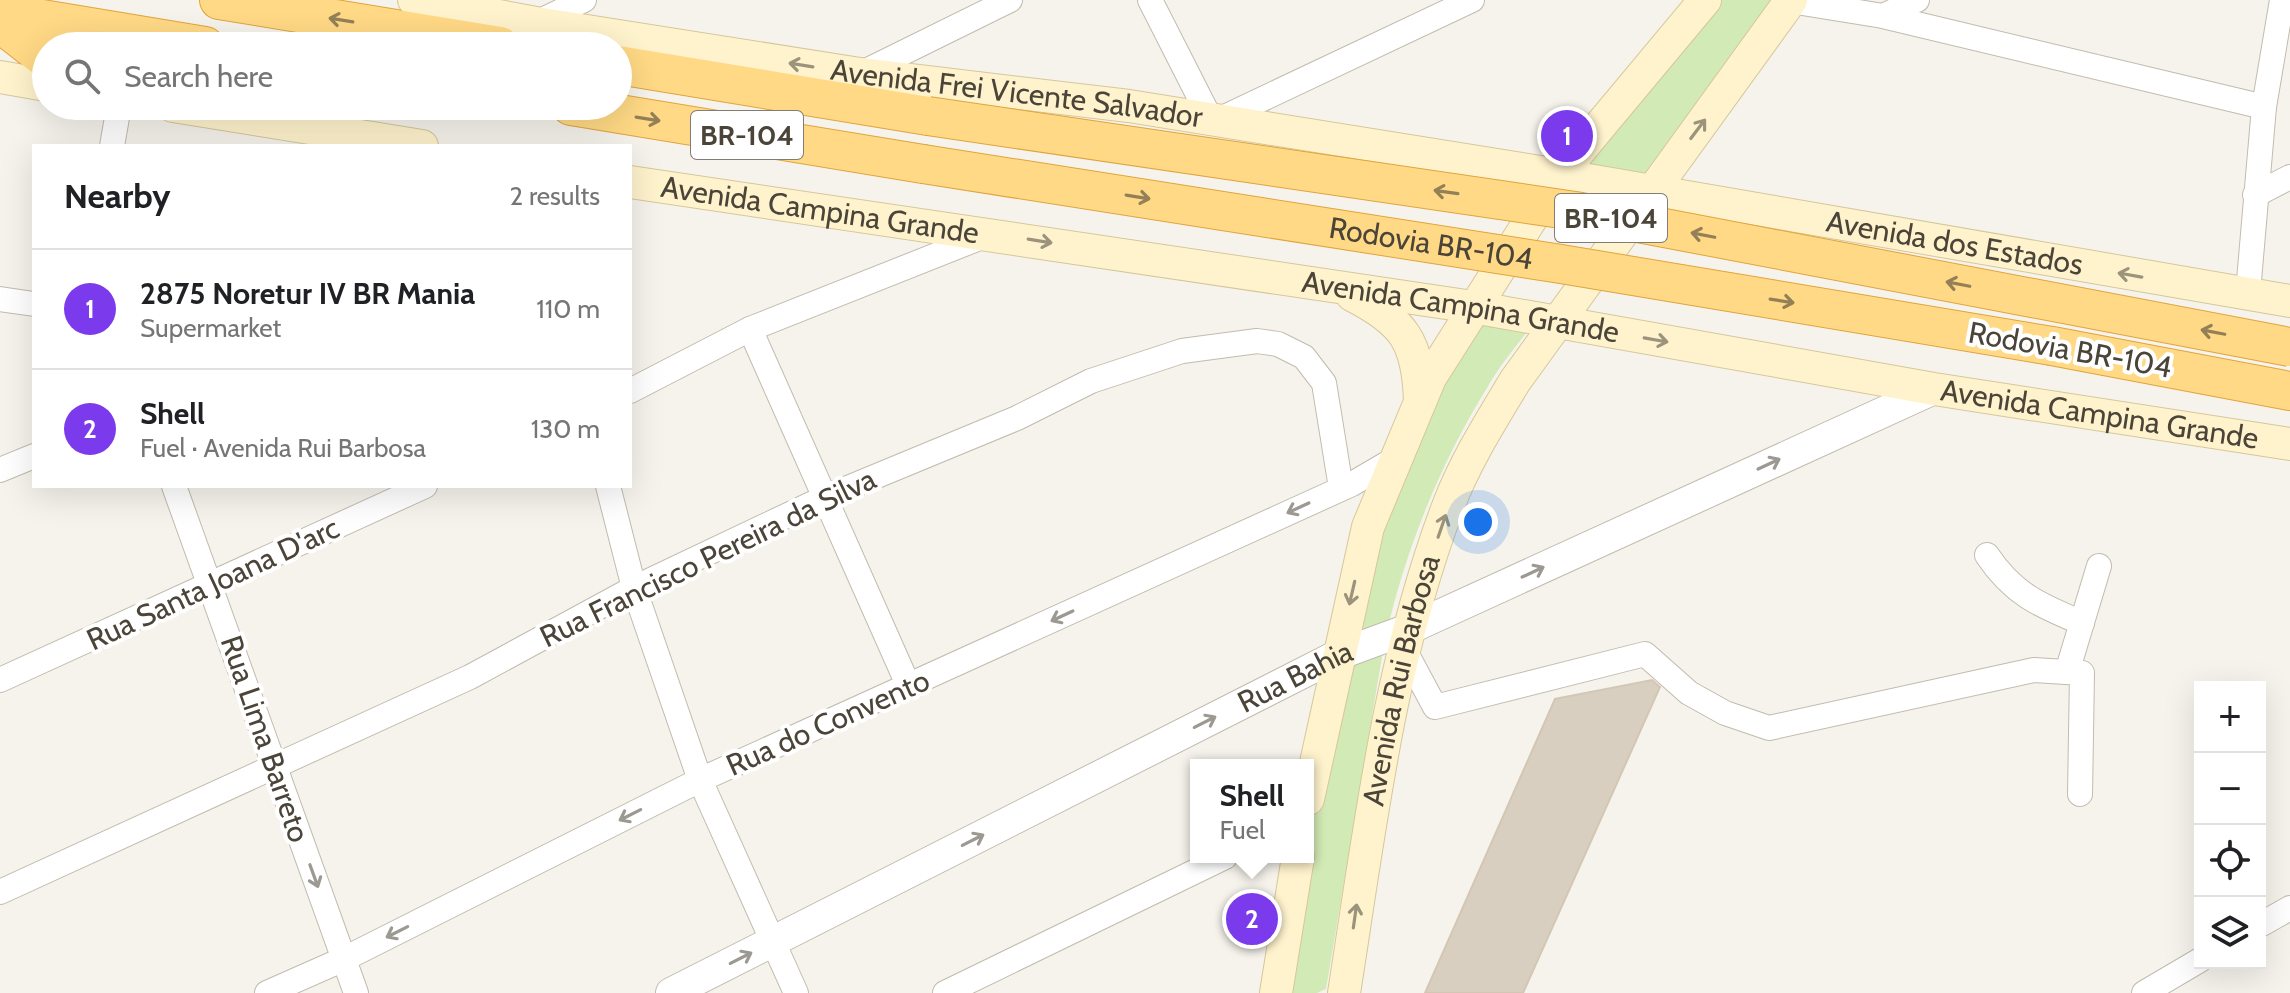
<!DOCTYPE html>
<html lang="en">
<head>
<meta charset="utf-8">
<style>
	body { margin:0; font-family:Cabin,sans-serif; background:#f6f6f6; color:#202124 }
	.controls { position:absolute; right:24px; bottom:24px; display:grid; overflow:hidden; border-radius:0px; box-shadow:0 8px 32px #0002 }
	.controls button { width:72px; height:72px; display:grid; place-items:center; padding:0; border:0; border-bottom:2px solid #e0e0e0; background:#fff; color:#202124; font:40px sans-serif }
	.you { position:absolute; left:1478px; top:522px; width:28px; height:28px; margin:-20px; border:6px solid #fff; border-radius:50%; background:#1a73e8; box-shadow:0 0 0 12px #1a73e833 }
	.badge { display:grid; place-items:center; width:52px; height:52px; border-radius:50%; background:#7c3aed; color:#fff; font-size:26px; font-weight:700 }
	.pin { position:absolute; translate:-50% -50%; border:4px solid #fff; box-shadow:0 2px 8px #0006 }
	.popup { position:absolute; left:1190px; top:759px; width:124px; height:104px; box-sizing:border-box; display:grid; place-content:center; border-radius:0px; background:#fff; filter:drop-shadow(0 2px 6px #0005); font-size:26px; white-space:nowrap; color:#757577 }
	.popup b { font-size:30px; color:#202124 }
	.popup::after { content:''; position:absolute; left:50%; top:100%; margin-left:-16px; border:16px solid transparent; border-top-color:#fff }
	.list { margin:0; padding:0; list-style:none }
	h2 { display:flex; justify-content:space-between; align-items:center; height:104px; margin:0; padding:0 32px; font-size:34px }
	h2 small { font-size:26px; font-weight:400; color:#757577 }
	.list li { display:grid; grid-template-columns:52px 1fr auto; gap:24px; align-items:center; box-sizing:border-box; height:120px; padding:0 32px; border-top:2px solid #e0e0e0 }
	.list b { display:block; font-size:30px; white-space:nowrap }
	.list p { margin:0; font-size:26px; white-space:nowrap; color:#757577 }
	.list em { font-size:26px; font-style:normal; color:#757577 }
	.icon { flex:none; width:44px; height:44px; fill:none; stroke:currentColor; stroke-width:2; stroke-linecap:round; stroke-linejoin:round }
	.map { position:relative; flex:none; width:2290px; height:993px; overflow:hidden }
	.search { position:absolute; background:#fff; box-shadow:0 8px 32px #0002; left:32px; top:32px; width:600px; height:88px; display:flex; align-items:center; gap:20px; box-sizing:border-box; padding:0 28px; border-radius:44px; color:#757577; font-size:30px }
	.panel { position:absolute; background:#fff; box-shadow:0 8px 32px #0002; left:32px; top:144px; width:600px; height:344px; border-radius:0px }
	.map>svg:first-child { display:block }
	.green { fill:#d2eab5 }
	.building { fill:#d8cfc1; stroke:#d3c7b4; stroke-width:2 }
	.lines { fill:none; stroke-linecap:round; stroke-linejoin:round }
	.minor-casing { stroke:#c2bbae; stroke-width:26 }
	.tertiary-casing { stroke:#c2bbae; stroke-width:32 }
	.secondary-casing { stroke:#d6c79b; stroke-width:34 }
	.trunk-casing { stroke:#e0a43c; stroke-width:40 }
	.minor { stroke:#fff; stroke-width:24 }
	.tertiary { stroke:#fff; stroke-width:30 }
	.secondary { stroke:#fff3cd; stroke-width:32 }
	.trunk { stroke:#ffd985; stroke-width:38 }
	.trunk-bridge-casing { stroke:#e0a43c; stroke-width:40; stroke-linecap:butt }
	.trunk-bridge { stroke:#ffd985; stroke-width:38 }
	.oneway { stroke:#938057 }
	.oneway2 { stroke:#9c937c }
	.oneway3 { stroke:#9c9892 }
	.labels { text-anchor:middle; stroke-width:8; stroke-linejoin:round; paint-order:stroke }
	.shield { fill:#fff; stroke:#817c74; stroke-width:2 }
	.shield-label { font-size:28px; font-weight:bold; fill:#4b4439 }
	.street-label { font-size:30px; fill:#4b4439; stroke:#fff }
</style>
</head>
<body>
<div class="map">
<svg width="2290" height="993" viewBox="0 0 2290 993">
	<rect width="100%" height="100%" fill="#f6f3ec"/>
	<!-- green -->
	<g class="green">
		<polygon points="1713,0 1776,0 1646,185 1574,172"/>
		<path d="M1474,314L1534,323C1518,344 1500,365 1487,388C1441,462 1407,546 1387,631L1345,644L1376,521Z"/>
		<polygon points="1384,645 1326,989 1317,993 1281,993 1308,857 1310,813 1341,659"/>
	</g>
	<!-- building -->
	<polygon class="building" points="1652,680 1660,687 1523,993 1425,993 1555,699"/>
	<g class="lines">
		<!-- minor casing -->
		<g class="minor-casing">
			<g id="minor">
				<polyline points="1150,0 1211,120"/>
				<polyline points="1790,1 1883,16 2264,107"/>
				<polyline points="1883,16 1917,0"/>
				<polyline points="536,23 584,0"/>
				<polyline points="860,74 1010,0"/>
				<polyline points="1216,121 1472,0"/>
				<polyline points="112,146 119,106"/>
				<polyline points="2255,195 2290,177"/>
				<polyline points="2248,292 2264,107 2282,0"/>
				<polyline points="0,299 34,304"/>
				<polyline points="750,329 909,687"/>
				<polyline points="630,391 750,329 987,235"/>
				<polyline points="0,470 34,456"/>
				<polyline points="174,486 356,993"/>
				<polyline points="608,486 634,588 700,780 796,993"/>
				<path d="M1987,555C2013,594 2039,605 2082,623"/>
				<polyline points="1405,651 1435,707 1645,654 1689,693 1725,713 1769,728 2034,670 2082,673 2080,794"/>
				<polyline points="2067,672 2099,566"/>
				<polyline points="0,680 425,486"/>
				<polyline points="0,892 470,677 634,588 826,497 1017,418 1091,381 1182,351 1257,341 1278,344 1304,357 1324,383 1341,488"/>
				<polyline points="2260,925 2290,908"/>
				<polyline points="267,993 344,959 700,780 1352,484 1393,460"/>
				<polyline points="945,993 1225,857"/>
				<polyline points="2144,993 2200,960"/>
			</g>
		</g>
		<!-- tertiary casing -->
		<g class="tertiary-casing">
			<g id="tertiary">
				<path id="s1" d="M671,993L1338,655L1411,628L1934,389"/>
			</g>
		</g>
		<!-- secondary casing -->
		<g class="secondary-casing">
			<g id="secondary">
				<path id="s2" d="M414,0L536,23L860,74L1129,106L1559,175L2290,301"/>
				<polyline points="0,77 46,85"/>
				<polyline points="173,106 422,146"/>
				<path id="s3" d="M630,182L1473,307L1934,389L2290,444"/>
				<path d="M1352,295C1405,322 1418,342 1420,401"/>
				<polyline points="1308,799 1368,527 1430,378 1559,175 1705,0"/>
				<polyline points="1276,993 1298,857"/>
				<path id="s4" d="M1344,993C1370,829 1389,660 1449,504C1466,460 1491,421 1515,381L1791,0"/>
			</g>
		</g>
		<!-- trunk casing -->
		<g class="trunk-casing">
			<g id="trunk">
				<polyline points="219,0 500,46"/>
				<polyline points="0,12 205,46"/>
				<polyline points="0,23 46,59"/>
				<polyline points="618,65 928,116"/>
				<polyline points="571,106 923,164"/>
				<polyline points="2052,346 2290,391"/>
			</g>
		</g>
		<!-- minor -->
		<use href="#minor" class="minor"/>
		<!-- tertiary -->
		<use href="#tertiary" class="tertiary"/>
		<!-- secondary -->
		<use href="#secondary" class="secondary"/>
		<!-- trunk -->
		<use href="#trunk" class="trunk"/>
		<!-- trunk-bridge casing -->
		<g class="trunk-bridge-casing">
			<g id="trunk-bridge">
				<polyline points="928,116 1575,211 2290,347"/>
				<path id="s5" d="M923,164L1561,264L2052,346"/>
			</g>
		</g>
		<!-- trunk-bridge -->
		<use href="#trunk-bridge" class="trunk-bridge"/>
	</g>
	<!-- one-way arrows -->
	<defs><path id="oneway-shaft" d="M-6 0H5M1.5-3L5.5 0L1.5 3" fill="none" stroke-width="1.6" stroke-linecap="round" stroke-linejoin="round" transform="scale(2)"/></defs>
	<g class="oneway">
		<use href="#oneway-shaft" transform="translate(341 20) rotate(-171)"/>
		<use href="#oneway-shaft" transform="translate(648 119) rotate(9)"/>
		<use href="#oneway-shaft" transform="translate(1446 192) rotate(-172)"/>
		<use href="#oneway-shaft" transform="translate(1138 197) rotate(9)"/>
		<use href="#oneway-shaft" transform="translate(1703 235) rotate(-169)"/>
		<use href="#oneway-shaft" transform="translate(1958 284) rotate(-169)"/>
		<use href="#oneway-shaft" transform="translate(1782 301) rotate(9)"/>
		<use href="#oneway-shaft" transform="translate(2213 332) rotate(-169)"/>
	</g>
	<g class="oneway2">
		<use href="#oneway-shaft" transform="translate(801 65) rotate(-171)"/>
		<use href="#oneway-shaft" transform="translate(1698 129) rotate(-53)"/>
		<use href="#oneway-shaft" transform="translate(1040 241) rotate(9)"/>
		<use href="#oneway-shaft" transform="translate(2130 275) rotate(-170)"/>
		<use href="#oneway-shaft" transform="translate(1656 340) rotate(10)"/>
		<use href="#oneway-shaft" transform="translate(1442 526) rotate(-71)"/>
		<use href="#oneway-shaft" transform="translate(1352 593) rotate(103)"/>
		<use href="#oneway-shaft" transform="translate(1355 916) rotate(-82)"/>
	</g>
	<g class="oneway3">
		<use href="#oneway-shaft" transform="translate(1769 464) rotate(-25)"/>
		<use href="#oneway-shaft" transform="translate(1298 508) rotate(155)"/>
		<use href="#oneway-shaft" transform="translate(1533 572) rotate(-25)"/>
		<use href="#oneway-shaft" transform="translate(1062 616) rotate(155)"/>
		<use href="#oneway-shaft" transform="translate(1205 722) rotate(-27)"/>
		<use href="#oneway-shaft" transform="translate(630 815) rotate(153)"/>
		<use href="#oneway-shaft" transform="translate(973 840) rotate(-27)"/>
		<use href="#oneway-shaft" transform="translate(314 876) rotate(70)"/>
		<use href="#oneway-shaft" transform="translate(397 932) rotate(153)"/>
		<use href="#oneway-shaft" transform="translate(741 958) rotate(-27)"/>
	</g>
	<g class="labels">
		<!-- shield labels -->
		<g class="shield">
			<rect x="691" y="111" width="112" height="48" rx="6"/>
			<rect x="1555" y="194" width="112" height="48" rx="6"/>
		</g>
		<g class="shield-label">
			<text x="747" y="145">BR-104</text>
			<text x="1611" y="228">BR-104</text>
		</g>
		<!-- street labels -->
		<g class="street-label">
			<text dy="10" stroke="none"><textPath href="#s2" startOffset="610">Avenida Frei Vicente Salvador</textPath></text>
			<text dy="10" stroke="none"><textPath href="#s3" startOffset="192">Avenida Campina Grande</textPath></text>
			<text dy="10" stroke="none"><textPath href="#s5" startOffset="514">Rodovia BR-104</textPath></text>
			<text dy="10" stroke="none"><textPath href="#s2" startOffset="1560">Avenida dos Estados</textPath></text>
			<text dy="10" stroke="none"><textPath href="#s3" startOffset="840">Avenida Campina Grande</textPath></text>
			<text transform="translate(2070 350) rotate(10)" y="10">Rodovia BR-104</text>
			<text dy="10" stroke="none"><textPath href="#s3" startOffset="1488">Avenida Campina Grande</textPath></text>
			<text transform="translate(708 558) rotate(-26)" y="10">Rua Francisco Pereira da Silva</text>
			<text transform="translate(213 584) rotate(-25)" y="10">Rua Santa Joana D'arc</text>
			<text dy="10" stroke="none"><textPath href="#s1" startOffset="700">Rua Bahia</textPath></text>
			<text dy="10" stroke="none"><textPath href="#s4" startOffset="318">Avenida Rui Barbosa</textPath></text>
			<text transform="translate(828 723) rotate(-24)" y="10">Rua do Convento</text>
			<text transform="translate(265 739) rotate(71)" y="10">Rua Lima Barreto</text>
		</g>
	</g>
</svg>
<div class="controls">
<button>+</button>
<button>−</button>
<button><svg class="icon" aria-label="locate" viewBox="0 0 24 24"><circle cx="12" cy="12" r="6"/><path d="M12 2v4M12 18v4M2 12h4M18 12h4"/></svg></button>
<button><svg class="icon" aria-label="layers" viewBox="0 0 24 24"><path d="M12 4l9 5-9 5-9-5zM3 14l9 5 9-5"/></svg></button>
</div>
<div class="you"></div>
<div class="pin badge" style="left:1567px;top:136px">1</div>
<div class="pin badge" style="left:1252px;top:919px">2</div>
<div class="popup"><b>Shell</b>Fuel</div>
<div class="search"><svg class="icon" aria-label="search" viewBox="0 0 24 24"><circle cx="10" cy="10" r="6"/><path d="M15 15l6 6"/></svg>Search here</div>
<section class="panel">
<h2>Nearby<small>2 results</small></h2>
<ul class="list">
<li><span class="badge">1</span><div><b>2875 Noretur IV BR Mania</b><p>Supermarket</p></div><em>110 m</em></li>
<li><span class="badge">2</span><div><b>Shell</b><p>Fuel · Avenida Rui Barbosa</p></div><em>130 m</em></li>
</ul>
</section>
</div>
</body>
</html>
